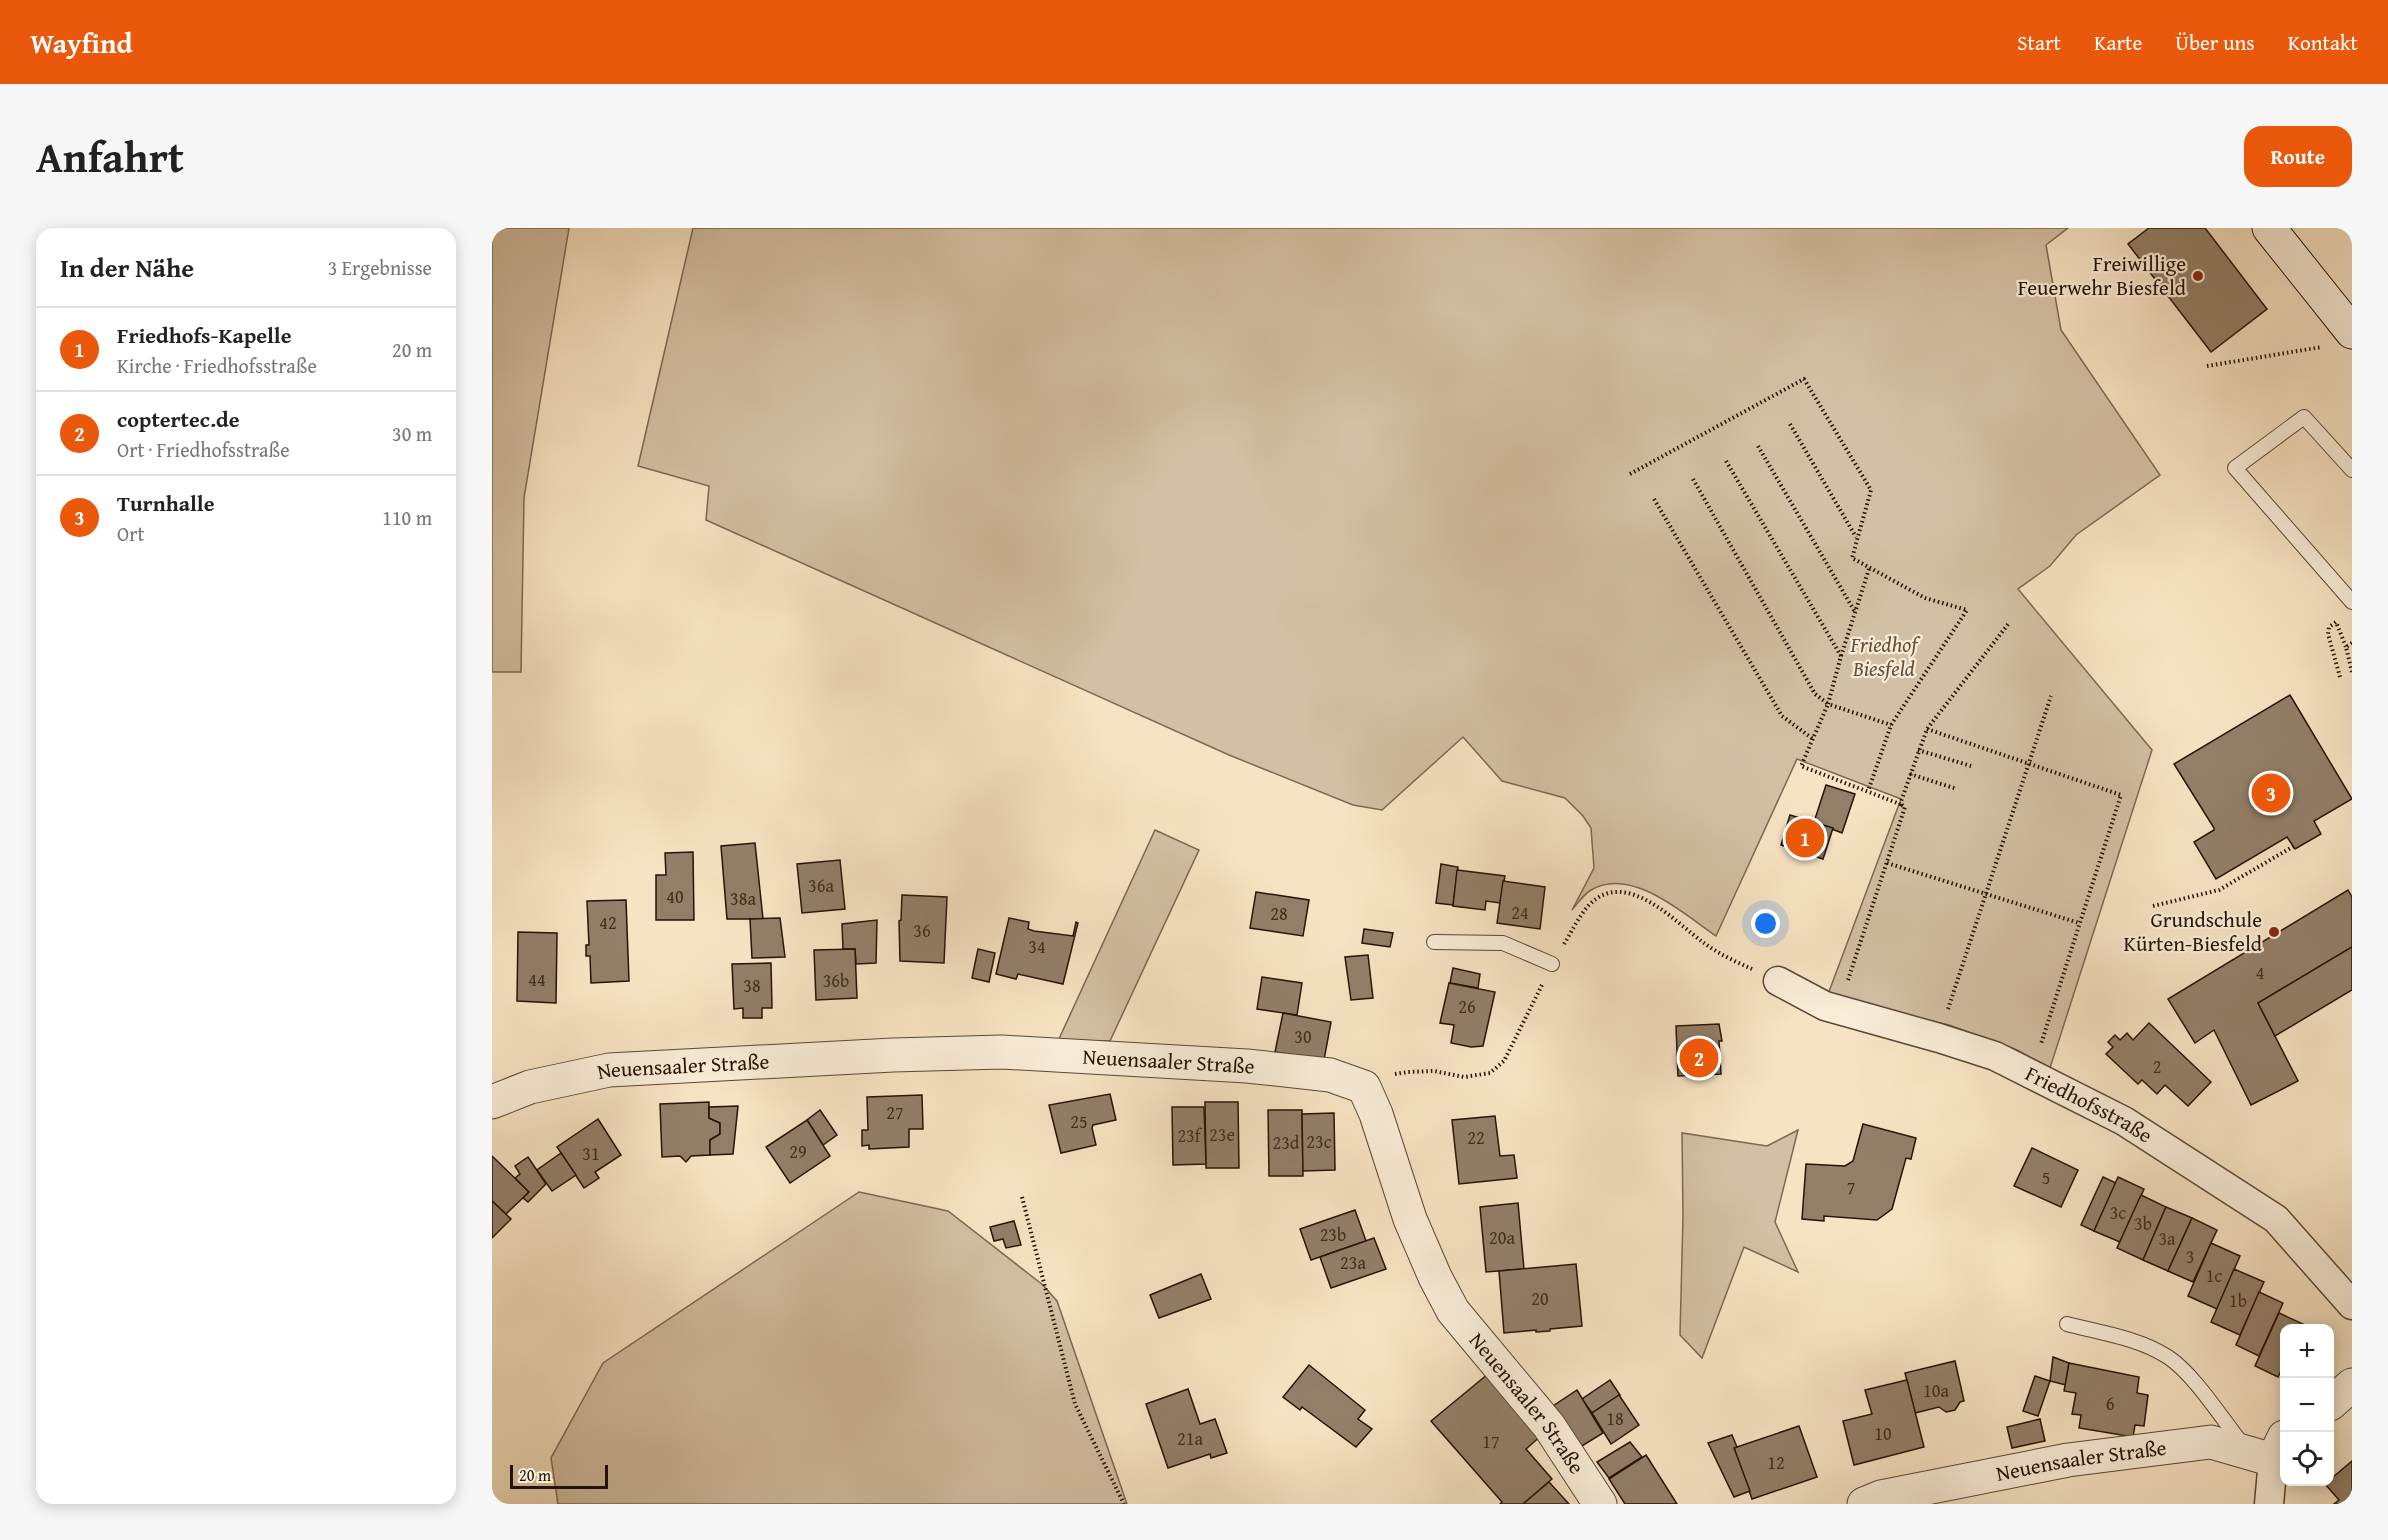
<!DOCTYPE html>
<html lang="de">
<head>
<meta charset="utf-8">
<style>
	body { margin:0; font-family:"Gentium Book Plus",serif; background:#f6f6f6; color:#222 }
	.controls { position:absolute; right:18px; bottom:18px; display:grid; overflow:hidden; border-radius:12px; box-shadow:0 3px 15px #0003 }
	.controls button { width:54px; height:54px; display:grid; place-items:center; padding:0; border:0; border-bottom:2px solid #e0e0e0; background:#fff; color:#222; font:30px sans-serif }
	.scale { position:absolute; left:18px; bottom:15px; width:98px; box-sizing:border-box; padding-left:6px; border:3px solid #261206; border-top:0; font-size:16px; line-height:21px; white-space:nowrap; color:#261206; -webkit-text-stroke:4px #faedd8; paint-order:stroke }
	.you { position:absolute; left:1274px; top:696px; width:21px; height:21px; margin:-15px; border:4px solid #fff; border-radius:50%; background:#1a73e8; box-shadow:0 0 0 9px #1a73e833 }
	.badge { display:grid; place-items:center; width:39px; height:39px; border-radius:50%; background:#ea580c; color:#fff; font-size:20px; font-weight:700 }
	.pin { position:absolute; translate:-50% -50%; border:3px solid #fff; box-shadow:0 2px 6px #0006 }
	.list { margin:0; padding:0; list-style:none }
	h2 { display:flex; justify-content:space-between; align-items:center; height:78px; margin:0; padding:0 24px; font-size:26px }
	h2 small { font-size:20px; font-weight:400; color:#767676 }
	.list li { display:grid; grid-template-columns:39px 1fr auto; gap:18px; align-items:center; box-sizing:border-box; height:84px; padding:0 24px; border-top:2px solid #e0e0e0 }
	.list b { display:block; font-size:22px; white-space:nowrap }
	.list p { margin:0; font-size:20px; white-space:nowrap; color:#767676 }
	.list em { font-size:20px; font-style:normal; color:#767676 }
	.icon { flex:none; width:33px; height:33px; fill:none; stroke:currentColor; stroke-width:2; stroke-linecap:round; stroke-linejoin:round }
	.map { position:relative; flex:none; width:1860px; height:1276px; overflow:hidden; border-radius:18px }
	header { display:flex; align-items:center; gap:36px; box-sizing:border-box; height:84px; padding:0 30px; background:#ea580c; color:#fff }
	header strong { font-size:28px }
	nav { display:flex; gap:33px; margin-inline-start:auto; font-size:21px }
	.intro { display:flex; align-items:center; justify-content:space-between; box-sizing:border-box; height:144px; padding:0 36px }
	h1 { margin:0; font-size:42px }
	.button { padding:15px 27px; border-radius:18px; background:#ea580c; color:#fff; font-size:21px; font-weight:700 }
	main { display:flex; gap:36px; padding:0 36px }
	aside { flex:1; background:#fff; border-radius:18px; box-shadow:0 3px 15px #0003 }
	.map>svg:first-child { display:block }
	.green { fill:#d3bfa3; stroke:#7c6854; stroke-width:1.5 }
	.building { fill:#937f68; stroke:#261206; stroke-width:1.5 }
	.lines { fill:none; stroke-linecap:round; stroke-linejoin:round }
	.service-casing { stroke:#5a4635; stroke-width:16 }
	.minor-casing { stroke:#5a4635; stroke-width:31 }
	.tertiary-casing { stroke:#5a4635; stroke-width:35 }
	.secondary-casing { stroke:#261206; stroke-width:35 }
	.path { stroke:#261206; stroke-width:4; stroke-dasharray:1.5 3; stroke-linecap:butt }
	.service { stroke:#faedd8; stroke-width:14 }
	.minor { stroke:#faedd8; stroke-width:28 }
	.tertiary { stroke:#faedd8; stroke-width:33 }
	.secondary { stroke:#faedd8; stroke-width:33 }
	.poi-dot { fill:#8f2418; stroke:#faedd8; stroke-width:2 }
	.labels { text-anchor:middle; stroke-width:4.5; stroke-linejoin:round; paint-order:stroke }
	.number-label { font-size:18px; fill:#412d1e }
	.poi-label { font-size:21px; fill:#261206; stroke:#faedd8; text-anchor:end }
	.park-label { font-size:21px; font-style:italic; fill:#634f3d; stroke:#faedd8 }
	.street-label { font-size:21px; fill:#261206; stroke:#faedd8 }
</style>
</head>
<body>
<header>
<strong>Wayfind</strong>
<nav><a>Start</a><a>Karte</a><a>Über uns</a><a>Kontakt</a></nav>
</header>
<div class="intro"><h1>Anfahrt</h1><a class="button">Route</a></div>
<main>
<aside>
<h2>In der Nähe<small>3 Ergebnisse</small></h2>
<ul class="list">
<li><span class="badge">1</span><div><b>Friedhofs-Kapelle</b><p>Kirche · Friedhofsstraße</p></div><em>20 m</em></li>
<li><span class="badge">2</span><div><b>coptertec.de</b><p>Ort · Friedhofsstraße</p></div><em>30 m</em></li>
<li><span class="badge">3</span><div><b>Turnhalle</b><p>Ort</p></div><em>110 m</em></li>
</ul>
</aside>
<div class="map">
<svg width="1860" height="1276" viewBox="0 0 1860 1276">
	<rect width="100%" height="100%" fill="#f7e3c3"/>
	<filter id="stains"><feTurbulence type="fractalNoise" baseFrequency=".00333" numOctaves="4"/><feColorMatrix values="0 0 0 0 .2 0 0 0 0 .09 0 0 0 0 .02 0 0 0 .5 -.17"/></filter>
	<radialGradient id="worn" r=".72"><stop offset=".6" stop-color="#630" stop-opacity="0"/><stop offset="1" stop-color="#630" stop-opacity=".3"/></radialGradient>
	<!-- green -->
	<g class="green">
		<polygon points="0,0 77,0 32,270 29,444 0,444"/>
		<path d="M201,0H1576L1554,17L1569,102L1668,247L1584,307L1558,338L1526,361L1660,522L1558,840L1525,822L1457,797L1335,769L1409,571L1305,531L1224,708C1193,687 1140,638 1099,662C1091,667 1086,675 1080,682L1102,640L1099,600L1091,588L1073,570L1010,553L971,509L890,582L861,577L737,527L214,292L217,258L146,238Z"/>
		<polygon points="663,602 707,622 618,813 566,813"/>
		<polygon points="1306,902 1283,994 1306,1044 1252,1019 1210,1130 1188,1107 1191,988 1190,905 1275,918"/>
		<polygon points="367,964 456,983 551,1057 565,1073 635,1276 66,1276 59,1230 111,1135"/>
	</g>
	<!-- building -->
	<g class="building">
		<polygon points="1657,0 1713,0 1775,81 1719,124 1636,16"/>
		<polygon points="1798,467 1860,571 1822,593 1829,606 1803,621 1795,609 1724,651 1702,614 1722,602 1722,600 1682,536"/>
		<polygon points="1334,557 1363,566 1350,605 1322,594"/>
		<polygon points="1298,587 1341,600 1331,631 1289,617"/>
		<polygon points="263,615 271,691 235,691 229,618"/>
		<polygon points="201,624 202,692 164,692 164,647 174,647 173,625"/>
		<polygon points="348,632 353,681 310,685 305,636"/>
		<polygon points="949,636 966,639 961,677 944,675"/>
		<polygon points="965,642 1013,648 1008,675 994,673 993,682 961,678"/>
		<polygon points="1011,653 1053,659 1048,701 1005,695"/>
		<polygon points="1856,662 1860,669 1860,719 1766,775 1806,853 1759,877 1722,802 1703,815 1676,771"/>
		<polygon points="764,664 817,672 811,708 758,700"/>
		<polygon points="410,667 455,669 452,735 408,733 407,693 409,692"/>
		<polygon points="134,672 137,753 99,755 98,728 94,728 94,717 97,717 95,673"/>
		<polygon points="288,690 293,729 260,730 258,691"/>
		<polygon points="517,690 537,694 536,701 542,703 581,708 584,694 586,695 571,756 526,746 524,751 504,746"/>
		<polygon points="385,692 384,735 364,736 363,721 351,721 350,696"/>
		<polygon points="872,701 901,705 898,719 870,715"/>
		<polygon points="26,704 65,705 64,775 25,773"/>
		<polygon points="1860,719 1860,762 1783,808 1766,775"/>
		<polygon points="363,721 365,770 324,772 322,722"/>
		<polygon points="486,721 503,725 497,754 480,750"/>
		<polygon points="876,727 881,770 859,772 853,729"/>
		<polygon points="279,735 280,780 270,780 270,790 251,790 251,780 242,781 240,736"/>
		<polygon points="961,740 988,746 986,760 958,755"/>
		<polygon points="770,749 810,755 805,787 765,781"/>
		<polygon points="957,755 1003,764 991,818 979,819 959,815 962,797 948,795"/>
		<polygon points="791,785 839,794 832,832 783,824"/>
		<polygon points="1657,795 1719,854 1696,878 1673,857 1665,866 1650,852 1646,856 1614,826 1621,819 1616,814 1623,807 1628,812 1635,805 1641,812"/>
		<polygon points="1227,796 1230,813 1227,813 1229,846 1186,848 1184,798"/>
		<polygon points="618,866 624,892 601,897 600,900 604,917 569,925 557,877"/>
		<polygon points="430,867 431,901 417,901 417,919 377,921 377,917 370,918 370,902 376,902 375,869"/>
		<polygon points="217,874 217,890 228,895 228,906 218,912 218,927 199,928 194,934 188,928 170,929 168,876"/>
		<polygon points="713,874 746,874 747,940 714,940"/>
		<polygon points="246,878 241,926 218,927 218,912 228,906 228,895 217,890 217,879"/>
		<polygon points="680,879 712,879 714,936 681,937"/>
		<polygon points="328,882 345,907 331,917 315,892"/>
		<polygon points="776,882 810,882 811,948 777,948"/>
		<polygon points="842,885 843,942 811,943 810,886"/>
		<polygon points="1003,888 1008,928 1022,927 1025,950 967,956 960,892"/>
		<polygon points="106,891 129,927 103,944 107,950 92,960 65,919"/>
		<polygon points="315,892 338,928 298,955 274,919"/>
		<polygon points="1371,896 1424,910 1419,931 1414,930 1400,981 1385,992 1332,988 1332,993 1310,991 1314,936 1353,938 1361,933"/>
		<polygon points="1540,920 1586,942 1569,979 1522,958"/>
		<polygon points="69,925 84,947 60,963 45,942"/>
		<polygon points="0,928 37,964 14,986 0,973"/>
		<polygon points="36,929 54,956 36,974 31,970 37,964 23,950 28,946 23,938"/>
		<polygon points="1611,949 1624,955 1602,1003 1589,997"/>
		<polygon points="1626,949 1652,961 1628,1014 1602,1003"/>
		<polygon points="1649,967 1674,979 1651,1032 1625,1020"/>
		<polygon points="0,973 19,991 0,1010"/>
		<polygon points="1026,975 1032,1041 994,1044 988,979"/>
		<polygon points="1674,979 1700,990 1676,1043 1651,1032"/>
		<polygon points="863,982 874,1013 819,1032 808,1001"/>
		<polygon points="1700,990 1725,1002 1701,1054 1676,1043"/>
		<polygon points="522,993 529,1017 514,1020 511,1011 502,1013 498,999"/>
		<polygon points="882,1010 894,1041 839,1060 828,1029"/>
		<polygon points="1719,1015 1748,1028 1725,1081 1696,1068"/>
		<polygon points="1084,1036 1090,1098 1058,1101 1058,1103 1044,1104 1044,1102 1012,1105 1007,1043"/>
		<polygon points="1742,1041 1772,1054 1748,1107 1719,1094"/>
		<polygon points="709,1046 719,1071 667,1090 658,1067"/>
		<polygon points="1767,1064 1791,1075 1767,1128 1744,1117"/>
		<polygon points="1787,1085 1811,1096 1809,1100 1792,1100 1792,1137 1786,1149 1763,1138"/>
		<polygon points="1561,1129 1577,1135 1574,1157 1558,1153"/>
		<polygon points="1463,1133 1472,1173 1468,1174 1463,1182 1454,1184 1447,1179 1423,1185 1413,1145"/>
		<polygon points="1577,1135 1647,1149 1645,1165 1656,1167 1652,1198 1643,1197 1641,1209 1587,1200 1589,1187 1580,1186 1584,1165 1572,1163"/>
		<polygon points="817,1137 873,1182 866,1191 880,1201 864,1219 810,1179 808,1182 791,1169"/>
		<polygon points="996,1146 1050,1207 1034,1221 1060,1251 1031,1276 1008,1276 1010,1274 939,1193"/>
		<polygon points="1543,1148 1558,1153 1546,1188 1531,1183"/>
		<polygon points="1118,1152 1128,1167 1100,1185 1090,1171"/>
		<polygon points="1415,1152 1432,1219 1362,1237 1351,1193 1380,1186 1373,1162"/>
		<polygon points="696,1161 708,1196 723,1191 735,1225 719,1230 718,1226 676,1240 654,1176"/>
		<polygon points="1085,1162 1111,1205 1085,1221 1058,1180"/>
		<polygon points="1127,1167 1147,1197 1119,1216 1100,1185"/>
		<polygon points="1548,1191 1553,1213 1520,1220 1515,1199"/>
		<polygon points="1307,1198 1325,1249 1260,1271 1242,1220"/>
		<polygon points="1240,1207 1245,1219 1242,1220 1258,1263 1242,1269 1216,1215"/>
		<polygon points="1138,1214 1150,1229 1117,1250 1105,1234"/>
		<polygon points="1154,1227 1185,1276 1133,1276 1117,1251"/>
		<polygon points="1860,1233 1860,1276 1842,1276 1847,1272 1833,1256"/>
		<polygon points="1057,1254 1077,1276 1031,1276"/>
	</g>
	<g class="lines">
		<!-- service casing -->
		<g class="service-casing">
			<g id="service">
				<polyline points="1860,242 1812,189 1743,240 1860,374"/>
				<polyline points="942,714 1011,715 1060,736"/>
				<path d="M1575,1096C1609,1105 1647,1110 1676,1129C1703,1147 1730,1191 1751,1217"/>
			</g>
		</g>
		<!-- minor casing -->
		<g class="minor-casing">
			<g id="minor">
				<path id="s1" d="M1286,753L1333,778L1447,810L1503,828L1632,893L1784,991L1860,1077"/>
				<polyline points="1777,1276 1781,1232"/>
			</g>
		</g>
		<!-- tertiary casing -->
		<g class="tertiary-casing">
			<g id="tertiary">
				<path id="s2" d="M0,874L38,859L117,842L401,827L510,824L755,838L838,847L872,859L884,886L918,991L943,1049L961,1083L1057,1198L1108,1276"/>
				<polyline points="1838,1176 1860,1157"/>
				<path id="s3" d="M1372,1276L1389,1269L1576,1232L1719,1214L1781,1232L1792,1209"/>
			</g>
		</g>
		<!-- secondary casing -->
		<g class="secondary-casing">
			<polyline id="secondary" points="1777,0 1860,104"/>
		</g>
		<!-- path -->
		<g class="path">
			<polyline points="1715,138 1830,119"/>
			<polyline points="1298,196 1364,309"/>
			<polyline points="1266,218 1363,384"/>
			<polyline points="1234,233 1349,428 1336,476 1399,497"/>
			<polyline points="1138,246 1312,151 1379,262 1360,330 1433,370 1475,382 1399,497 1376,563"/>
			<polyline points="1201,251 1323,466 1336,476 1309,538 1408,576 1435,501 1517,395"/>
			<polyline points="1162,271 1290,488 1321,511"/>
			<polyline points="1860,415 1854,419 1860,444"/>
			<polyline points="1349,428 1377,341"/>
			<polyline points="1848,449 1836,406 1837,399 1844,394 1854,419"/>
			<polyline points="1435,501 1629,567 1549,816"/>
			<polyline points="1426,522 1479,538"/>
			<polyline points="1418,546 1465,561"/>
			<polyline points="1395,635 1587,695"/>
			<polyline points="1661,678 1727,662 1802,618"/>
			<path d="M1072,716C1080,703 1087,688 1097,677C1134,639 1183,694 1212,715C1227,726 1244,734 1260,741"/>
			<polyline points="1356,752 1413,579 1408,576"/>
			<polyline points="1456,781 1559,468"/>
			<polyline points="903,846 916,844 942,843 972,849 998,845 1012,833 1050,757"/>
			<polyline points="530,969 583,1176 632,1276"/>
		</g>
		<!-- service -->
		<use href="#service" class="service"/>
		<!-- minor -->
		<use href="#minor" class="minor"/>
		<!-- tertiary -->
		<use href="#tertiary" class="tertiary"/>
		<!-- secondary -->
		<use href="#secondary" class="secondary"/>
	</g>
	<!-- markers -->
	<g class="poi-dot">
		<circle cx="1706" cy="48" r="6"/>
		<circle cx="1782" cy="704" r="6"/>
	</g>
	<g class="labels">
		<!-- number labels -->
		<g class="number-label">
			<text x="329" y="664">36a</text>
			<text x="183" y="675">40</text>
			<text x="251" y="677">38a</text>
			<text x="1028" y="691">24</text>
			<text x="787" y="692">28</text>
			<text x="116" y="701">42</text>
			<text x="430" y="709">36</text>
			<text x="545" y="725">34</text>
			<text x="1768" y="751">4</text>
			<text x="45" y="758">44</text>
			<text x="344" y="759">36b</text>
			<text x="260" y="764">38</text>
			<text x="975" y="785">26</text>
			<text x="811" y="815">30</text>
			<text x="1665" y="845">2</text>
			<text x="403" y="891">27</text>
			<text x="587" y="900">25</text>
			<text x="730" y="913">23e</text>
			<text x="697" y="914">23f</text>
			<text x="984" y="916">22</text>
			<text x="827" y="920">23c</text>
			<text x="794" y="921">23d</text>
			<text x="306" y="930">29</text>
			<text x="99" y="932">31</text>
			<text x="1554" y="956">5</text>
			<text x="1359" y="966">7</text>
			<text x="1626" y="991">3c</text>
			<text x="1651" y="1002">3b</text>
			<text x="841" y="1013">23b</text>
			<text x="1010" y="1016">20a</text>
			<text x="1675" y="1017">3a</text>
			<text x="1698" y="1035">3</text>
			<text x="861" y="1041">23a</text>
			<text x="1722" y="1054">1c</text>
			<text x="1048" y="1077">20</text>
			<text x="1746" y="1079">1b</text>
			<text x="1444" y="1169">10a</text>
			<text x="1618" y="1182">6</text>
			<text x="1123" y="1197">18</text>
			<text x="1391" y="1212">10</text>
			<text x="698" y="1217">21a</text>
			<text x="999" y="1220">17</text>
			<text x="1284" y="1241">12</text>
		</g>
		<!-- poi labels -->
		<g class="poi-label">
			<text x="1694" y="43">Freiwillige<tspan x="1694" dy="24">Feuerwehr Biesfeld</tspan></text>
			<text x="1770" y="699">Grundschule<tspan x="1770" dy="24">Kürten-Biesfeld</tspan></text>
		</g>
		<!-- park labels -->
		<g class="park-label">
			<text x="1392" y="424">Friedhof<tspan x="1392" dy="24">Biesfeld</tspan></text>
		</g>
		<!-- street labels -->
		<g class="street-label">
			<text dy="7" stroke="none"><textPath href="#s2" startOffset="682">Neuensaaler Straße</textPath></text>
			<text dy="7" stroke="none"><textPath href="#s2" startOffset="196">Neuensaaler Straße</textPath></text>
			<text dy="7" stroke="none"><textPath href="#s1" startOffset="336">Friedhofsstraße</textPath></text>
			<text dy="7" stroke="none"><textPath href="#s2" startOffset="1240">Neuensaaler Straße</textPath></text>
			<text dy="7" stroke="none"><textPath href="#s3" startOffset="222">Neuensaaler Straße</textPath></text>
		</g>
	</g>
	<rect width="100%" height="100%" filter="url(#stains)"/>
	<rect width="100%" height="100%" fill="url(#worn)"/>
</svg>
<div class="controls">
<button>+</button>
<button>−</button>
<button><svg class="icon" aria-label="locate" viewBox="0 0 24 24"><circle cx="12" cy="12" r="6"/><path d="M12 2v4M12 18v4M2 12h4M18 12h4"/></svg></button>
</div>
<div class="scale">20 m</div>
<div class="you"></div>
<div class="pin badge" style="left:1313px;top:610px">1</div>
<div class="pin badge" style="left:1207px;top:830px">2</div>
<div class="pin badge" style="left:1779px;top:565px">3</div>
</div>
</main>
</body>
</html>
